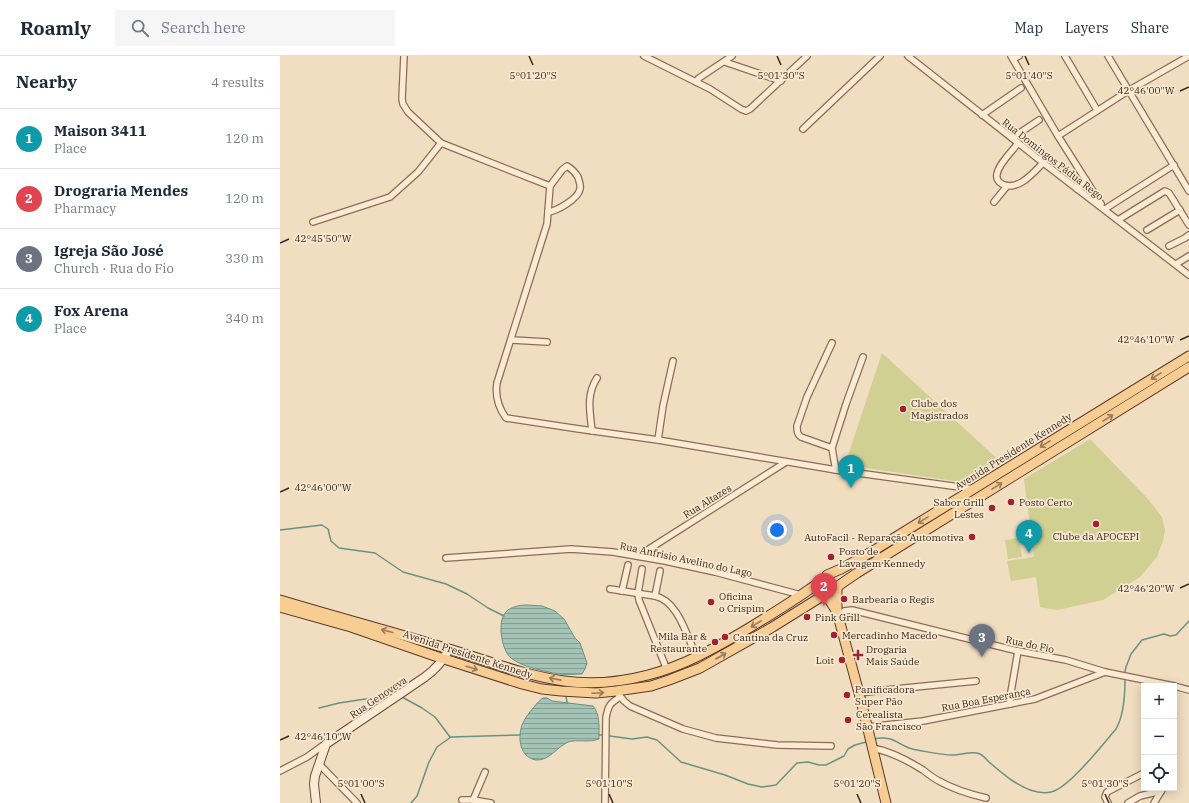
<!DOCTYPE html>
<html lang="en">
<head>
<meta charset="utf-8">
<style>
	body { margin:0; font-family:"IBM Plex Serif",serif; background:#f6f6f7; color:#1f2937 }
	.controls { position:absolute; right:12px; bottom:12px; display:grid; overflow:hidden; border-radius:0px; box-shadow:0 2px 10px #0003 }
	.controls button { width:36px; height:36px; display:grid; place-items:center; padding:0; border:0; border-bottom:1px solid #e0e1e3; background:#fff; color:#1f2937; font:20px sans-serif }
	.you { position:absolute; left:497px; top:474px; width:14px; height:14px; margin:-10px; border:3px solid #fff; border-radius:50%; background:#1a73e8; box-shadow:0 0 0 6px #1a73e833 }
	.badge { display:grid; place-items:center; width:26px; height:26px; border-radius:50%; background:#9f2231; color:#fff; font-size:13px; font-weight:700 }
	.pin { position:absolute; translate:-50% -33px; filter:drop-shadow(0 1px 2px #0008) }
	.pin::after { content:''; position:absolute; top:21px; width:14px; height:12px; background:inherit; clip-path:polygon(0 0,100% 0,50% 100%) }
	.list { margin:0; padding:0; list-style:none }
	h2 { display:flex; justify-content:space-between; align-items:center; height:52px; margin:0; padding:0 16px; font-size:17px }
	h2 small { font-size:13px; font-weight:400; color:#747a83 }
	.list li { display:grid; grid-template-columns:26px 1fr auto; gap:12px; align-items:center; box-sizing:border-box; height:60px; padding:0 16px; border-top:1px solid #e0e1e3 }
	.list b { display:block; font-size:15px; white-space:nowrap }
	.list p { margin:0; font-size:13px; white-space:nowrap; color:#747a83 }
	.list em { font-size:13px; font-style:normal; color:#747a83 }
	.icon { flex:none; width:22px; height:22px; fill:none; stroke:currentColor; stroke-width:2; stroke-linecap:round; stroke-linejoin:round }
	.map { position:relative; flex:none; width:909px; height:747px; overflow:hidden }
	header { display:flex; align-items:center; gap:24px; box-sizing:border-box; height:56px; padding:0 20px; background:#fff; border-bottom:1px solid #e0e1e3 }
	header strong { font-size:19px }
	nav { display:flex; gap:22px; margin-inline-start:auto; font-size:14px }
	.search { width:280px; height:36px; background:#f6f6f7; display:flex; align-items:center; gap:10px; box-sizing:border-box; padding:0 14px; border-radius:0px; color:#747a83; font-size:15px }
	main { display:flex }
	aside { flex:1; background:#fff }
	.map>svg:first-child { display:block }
	.park { fill:#d0d093 }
	.water { fill:url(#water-rules); stroke:#699283 }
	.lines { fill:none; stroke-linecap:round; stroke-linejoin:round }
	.stream { stroke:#699283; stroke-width:1.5 }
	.street-casing { stroke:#8c6c56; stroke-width:8 }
	.secondary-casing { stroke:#6d4d3a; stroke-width:10 }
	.primary-casing { stroke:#593b2b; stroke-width:11 }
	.street { stroke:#fbebd4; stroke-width:5.5 }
	.secondary { stroke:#fbebd4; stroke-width:8 }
	.primary { stroke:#f8cd94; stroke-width:9 }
	.oneway { stroke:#997a58 }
	.ticks { fill:none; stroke:#3a271c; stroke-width:1.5 }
	.poi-dot { fill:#9f2231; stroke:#f8e8d0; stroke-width:1.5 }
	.labels { text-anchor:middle; stroke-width:3.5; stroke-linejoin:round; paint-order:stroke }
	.street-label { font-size:10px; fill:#3a271c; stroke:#f8e8d0 }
	.poi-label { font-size:10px; fill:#3a271c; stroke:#f8e8d0; text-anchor:start }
	.ticks-label { font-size:10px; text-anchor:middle; fill:#3a271c; stroke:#f8e8d0; stroke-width:3.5; stroke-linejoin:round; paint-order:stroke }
</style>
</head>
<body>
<header>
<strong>Roamly</strong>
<div class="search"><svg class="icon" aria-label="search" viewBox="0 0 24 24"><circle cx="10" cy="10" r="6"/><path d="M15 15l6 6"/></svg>Search here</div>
<nav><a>Map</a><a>Layers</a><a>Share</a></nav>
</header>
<main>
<aside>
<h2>Nearby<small>4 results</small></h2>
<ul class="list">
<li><span class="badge" style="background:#0f9aa8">1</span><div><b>Maison 3411</b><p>Place</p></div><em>120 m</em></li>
<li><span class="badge" style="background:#e0444e">2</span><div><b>Drograria Mendes</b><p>Pharmacy</p></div><em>120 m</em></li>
<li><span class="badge" style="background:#6b7280">3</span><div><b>Igreja São José</b><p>Church · Rua do Fio</p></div><em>330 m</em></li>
<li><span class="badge" style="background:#0f9aa8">4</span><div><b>Fox Arena</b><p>Place</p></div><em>340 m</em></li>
</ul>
</aside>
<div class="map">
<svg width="909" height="747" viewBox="0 0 909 747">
	<defs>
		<pattern id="water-rules" width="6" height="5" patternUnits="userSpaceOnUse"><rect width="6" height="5" fill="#a3c3b6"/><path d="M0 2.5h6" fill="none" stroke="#869e93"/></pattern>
	</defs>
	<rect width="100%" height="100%" fill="#f1ddc0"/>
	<!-- park -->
	<g class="park">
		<polygon points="602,297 723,408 695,428 565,409"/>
		<polygon points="810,383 867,442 882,461 885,474 883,485 877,501 860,521 823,544 777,554 760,551 756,521 731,525 727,505 754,501 744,423"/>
		<polygon points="739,482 742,501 728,503 725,484"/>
	</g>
	<!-- water -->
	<g class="water">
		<path d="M248,549L262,550L275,555L284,563L295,582L300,587L307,607L305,613L302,618C295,618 287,619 280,618C266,616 242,611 231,602C221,594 216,562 228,554C234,550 241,549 248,549Z"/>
		<path d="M263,642H267L272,645L313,650C320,658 319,671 319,681V683C309,687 298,683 288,686C277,691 269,705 256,704C237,701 237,675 245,663C247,659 259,644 263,642Z"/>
	</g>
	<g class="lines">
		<!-- stream -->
		<g class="stream">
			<polyline points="0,474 42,469 48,473 51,485 59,492 95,497 123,516 166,528 187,538 208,552 224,560"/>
			<polyline points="845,616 846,611 851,598 862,584 884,578 890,580 896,579 909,565"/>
			<polyline points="286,639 287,647"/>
			<polyline points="122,641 142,652 155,661 170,681"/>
			<polyline points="39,652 59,647 112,639"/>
			<polyline points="319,679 322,679"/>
			<polyline points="330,680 352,683 367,681 377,684 401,706 445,719 468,728 482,731 496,729 517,707 528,706 539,709 546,709 564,700 568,693 575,689 586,686"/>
			<path d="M594,683C616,678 619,692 637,694C649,696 661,699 673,699C682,699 692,694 700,698C704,700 707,704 709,706C717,713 725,720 733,725C744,732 757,739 771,736C788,733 823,688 836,673C844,659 845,640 845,624"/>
			<polyline points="131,747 137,740 149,706 157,691 171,681 240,679"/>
		</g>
		<!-- street casing -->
		<g class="street-casing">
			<g id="street">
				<path d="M124,0L122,43L123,48L128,56L161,87L270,130L267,168L217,327C215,340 218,351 226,362L299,373L378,384L556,414L694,433"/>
				<polyline points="364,0 430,33 461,53 466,55 470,53 527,0"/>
				<polyline points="628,0 761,105 909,219"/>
				<polyline points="731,0 778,80 821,148"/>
				<polyline points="785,0 817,54"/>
				<polyline points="828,0 909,135"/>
				<polyline points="733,3 739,0"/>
				<polyline points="445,6 501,25"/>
				<polyline points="416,26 419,22 452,0"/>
				<polyline points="702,59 741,32"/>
				<polyline points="523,73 600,0"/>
				<polyline points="778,80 848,35 909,0"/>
				<polyline points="732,82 759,64"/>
				<path d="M738,87C732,96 719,107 717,118C716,122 718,126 722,128C738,136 753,117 763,107"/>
				<polyline points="797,133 806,124"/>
				<polyline points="714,146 727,130"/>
				<polyline points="825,153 894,109"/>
				<path d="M268,156C277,155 298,143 300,133C301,129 299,125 298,121C295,116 292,113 287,110L282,114L270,130"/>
				<polyline points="838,164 885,135 889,137 909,169"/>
				<polyline points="33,166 110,141 138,116 161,87"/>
				<polyline points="867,174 900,154"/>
				<polyline points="889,190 905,182 909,179"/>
				<polyline points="896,208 909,200"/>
				<polyline points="232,284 267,286"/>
				<path d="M312,375C310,356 306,339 317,322"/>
				<polyline points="378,384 383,350 393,305"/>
				<path d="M552,392L521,381C517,378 517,375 517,370L527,341L552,287"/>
				<polyline points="556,414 554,404 552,392 566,348 583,301"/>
				<polyline points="358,500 506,406"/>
				<polyline points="166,502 291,493 333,496 385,505 435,516 521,539"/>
				<polyline points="362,513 358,537 359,544 387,614"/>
				<path d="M330,533L375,540C399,545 407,582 417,601"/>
				<polyline points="342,535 348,509"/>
				<polyline points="375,540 380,515"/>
				<polyline points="558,560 564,555 572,554 738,595 786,604 825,616 894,630"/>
				<polyline points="894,630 909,634"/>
				<polyline points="336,635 344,645 350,650 403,673 436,682 497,689 551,690"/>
				<polyline points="579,637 605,634 696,625"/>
				<polyline points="730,648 731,636 738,595"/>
				<polyline points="587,671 643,665 755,643 825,616"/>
				<path d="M592,692C610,695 627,704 643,714C648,718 653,722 659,725C673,733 689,738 706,742"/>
				<polyline points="39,708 77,747"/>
				<polyline points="0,715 27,701 45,688"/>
				<polyline points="182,744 193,744 211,747"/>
				<polyline points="193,744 205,716"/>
				<path d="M325,747L326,662C328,650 330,647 340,641"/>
				<polyline points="828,747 825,741 827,736 864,717"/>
				<polyline points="848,747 860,740 881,735"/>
				<polyline points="874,747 882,734"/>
			</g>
		</g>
		<!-- secondary casing -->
		<g class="secondary-casing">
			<path id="secondary" d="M36,747L34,728L35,720L46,688L145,621C156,613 163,605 169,593"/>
		</g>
		<!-- primary casing -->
		<g class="primary-casing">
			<g id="primary">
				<polyline points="547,519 561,513 593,495 909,300"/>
				<polyline points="558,530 577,517 909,311"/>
				<polyline points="547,540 557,556 579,637 606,747"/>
				<path d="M0,544C53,560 106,574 159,590C201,602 241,619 284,625C312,629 341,626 368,619C404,610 437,591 469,572C492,558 515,544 537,528"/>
				<polyline points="0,551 71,571 155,600 242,628 262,633 281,635 316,637 336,635 371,630 389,624 420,612 491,572 544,539"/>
				<polyline points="557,555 557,534"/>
			</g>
		</g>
		<!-- street -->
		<use href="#street" class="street"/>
		<!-- secondary -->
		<use href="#secondary" class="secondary"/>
		<!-- primary -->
		<use href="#primary" class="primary"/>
	</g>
	<!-- one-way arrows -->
	<defs><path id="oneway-shaft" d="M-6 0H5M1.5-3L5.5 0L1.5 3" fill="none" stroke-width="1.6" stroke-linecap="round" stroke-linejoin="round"/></defs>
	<g class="oneway">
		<use href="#oneway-shaft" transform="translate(876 320) rotate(148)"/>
		<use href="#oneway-shaft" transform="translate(828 362) rotate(-32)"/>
		<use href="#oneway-shaft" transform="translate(765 388) rotate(149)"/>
		<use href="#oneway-shaft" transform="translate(717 430) rotate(-32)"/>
		<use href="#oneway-shaft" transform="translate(643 464) rotate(148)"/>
		<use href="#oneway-shaft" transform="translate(476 568) rotate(149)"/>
		<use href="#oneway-shaft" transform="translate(107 575) rotate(-165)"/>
		<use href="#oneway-shaft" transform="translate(441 600) rotate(-30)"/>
		<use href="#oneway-shaft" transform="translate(192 612) rotate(18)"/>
		<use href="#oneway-shaft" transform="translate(275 623) rotate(-169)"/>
		<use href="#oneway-shaft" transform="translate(318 637) rotate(-3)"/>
	</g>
	<!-- ticks -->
	<path class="ticks" d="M249,0L253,9M497,0L501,9M745,0L749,9M900,35L909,31M0,187L9,183M900,284L909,280M0,436L9,432M900,532L909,528M0,684L9,680M81,738L85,747M329,738L333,747M577,738L581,747M825,738L829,747"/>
	<!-- markers -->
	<g class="poi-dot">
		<circle cx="623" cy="353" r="4"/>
		<circle cx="731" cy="446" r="4"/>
		<circle cx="712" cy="452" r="4"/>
		<circle cx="816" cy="468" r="4"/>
		<circle cx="692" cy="481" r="4"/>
		<circle cx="551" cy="501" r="4"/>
		<circle cx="564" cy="543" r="4"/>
		<circle cx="431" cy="546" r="4"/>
		<circle cx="527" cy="561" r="4"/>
		<circle cx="554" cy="579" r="4"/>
		<circle cx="445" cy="581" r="4"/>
		<circle cx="435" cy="586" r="4"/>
		<path d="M576 593h4v4h4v4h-4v4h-4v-4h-4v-4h4z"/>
		<circle cx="562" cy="604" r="4"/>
		<circle cx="567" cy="639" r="4"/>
		<circle cx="568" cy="664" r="4"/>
	</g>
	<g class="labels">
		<!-- street labels -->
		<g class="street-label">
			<text transform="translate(773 103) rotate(38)" y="4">Rua Domingos Pádua Rego</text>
			<text transform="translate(733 395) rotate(-32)" y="4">Avenida Presidente Kennedy</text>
			<text transform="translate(427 445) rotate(-32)" y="4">Rua Altazes</text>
			<text transform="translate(406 503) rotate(12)" y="4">Rua Anfrisio Avelino do Lago</text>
			<text transform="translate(750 588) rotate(12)" y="4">Rua do Fio</text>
			<text transform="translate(188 598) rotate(18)" y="4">Avenida Presidente Kennedy</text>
			<text transform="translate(98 641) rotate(-34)" y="4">Rua Genoveva</text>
			<text transform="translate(706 643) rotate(-11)" y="4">Rua Boa Esperança</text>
		</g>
		<!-- poi labels -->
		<g class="poi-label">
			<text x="631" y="351">Clube dos<tspan x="631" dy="12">Magistrados</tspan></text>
			<text x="704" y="450" text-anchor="end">Sabor Grill<tspan x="704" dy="12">Lestes</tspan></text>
			<text x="739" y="450">Posto Certo</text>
			<text x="816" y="484" text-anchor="middle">Clube da APOCEPI</text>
			<text x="684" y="485" text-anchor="end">AutoFacil - Reparação Automotiva</text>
			<text x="559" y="499">Posto de<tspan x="559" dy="12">Lavagem Kennedy</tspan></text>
			<text x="439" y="544">Oficina<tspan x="439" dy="12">o Crispim</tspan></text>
			<text x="572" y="547">Barbearia o Regis</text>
			<text x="535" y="565">Pink Grill</text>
			<text x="562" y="583">Mercadinho Macedo</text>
			<text x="427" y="584" text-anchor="end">Mila Bar &amp;<tspan x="427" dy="12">Restaurante</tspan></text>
			<text x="453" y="585">Cantina da Cruz</text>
			<text x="586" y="597">Drogaria<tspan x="586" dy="12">Mais Saúde</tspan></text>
			<text x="554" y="608" text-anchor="end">Loit</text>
			<text x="575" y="637">Panificadora<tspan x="575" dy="12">Super Pão</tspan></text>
			<text x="576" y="662">Cerealista<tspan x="576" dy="12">São Francisco</tspan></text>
		</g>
	</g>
	<g class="ticks-label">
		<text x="749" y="23">5°01'40"S</text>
		<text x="253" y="23">5°01'20"S</text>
		<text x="501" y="23">5°01'30"S</text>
		<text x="866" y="38">42°46'00"W</text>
		<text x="43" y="186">42°45'50"W</text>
		<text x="866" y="287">42°46'10"W</text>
		<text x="43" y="435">42°46'00"W</text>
		<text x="866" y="536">42°46'20"W</text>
		<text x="43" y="684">42°46'10"W</text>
		<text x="81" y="731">5°01'00"S</text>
		<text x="329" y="731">5°01'10"S</text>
		<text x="577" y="731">5°01'20"S</text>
		<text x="825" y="731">5°01'30"S</text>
	</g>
</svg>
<div class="controls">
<button>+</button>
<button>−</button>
<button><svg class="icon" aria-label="locate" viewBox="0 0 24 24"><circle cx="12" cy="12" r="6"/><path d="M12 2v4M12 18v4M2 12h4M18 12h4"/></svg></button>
</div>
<div class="you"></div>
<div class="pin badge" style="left:571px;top:432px;background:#0f9aa8">1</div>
<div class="pin badge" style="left:544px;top:550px;background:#e0444e">2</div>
<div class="pin badge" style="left:702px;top:601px;background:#6b7280">3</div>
<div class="pin badge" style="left:749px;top:497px;background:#0f9aa8">4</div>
</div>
</main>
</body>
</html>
